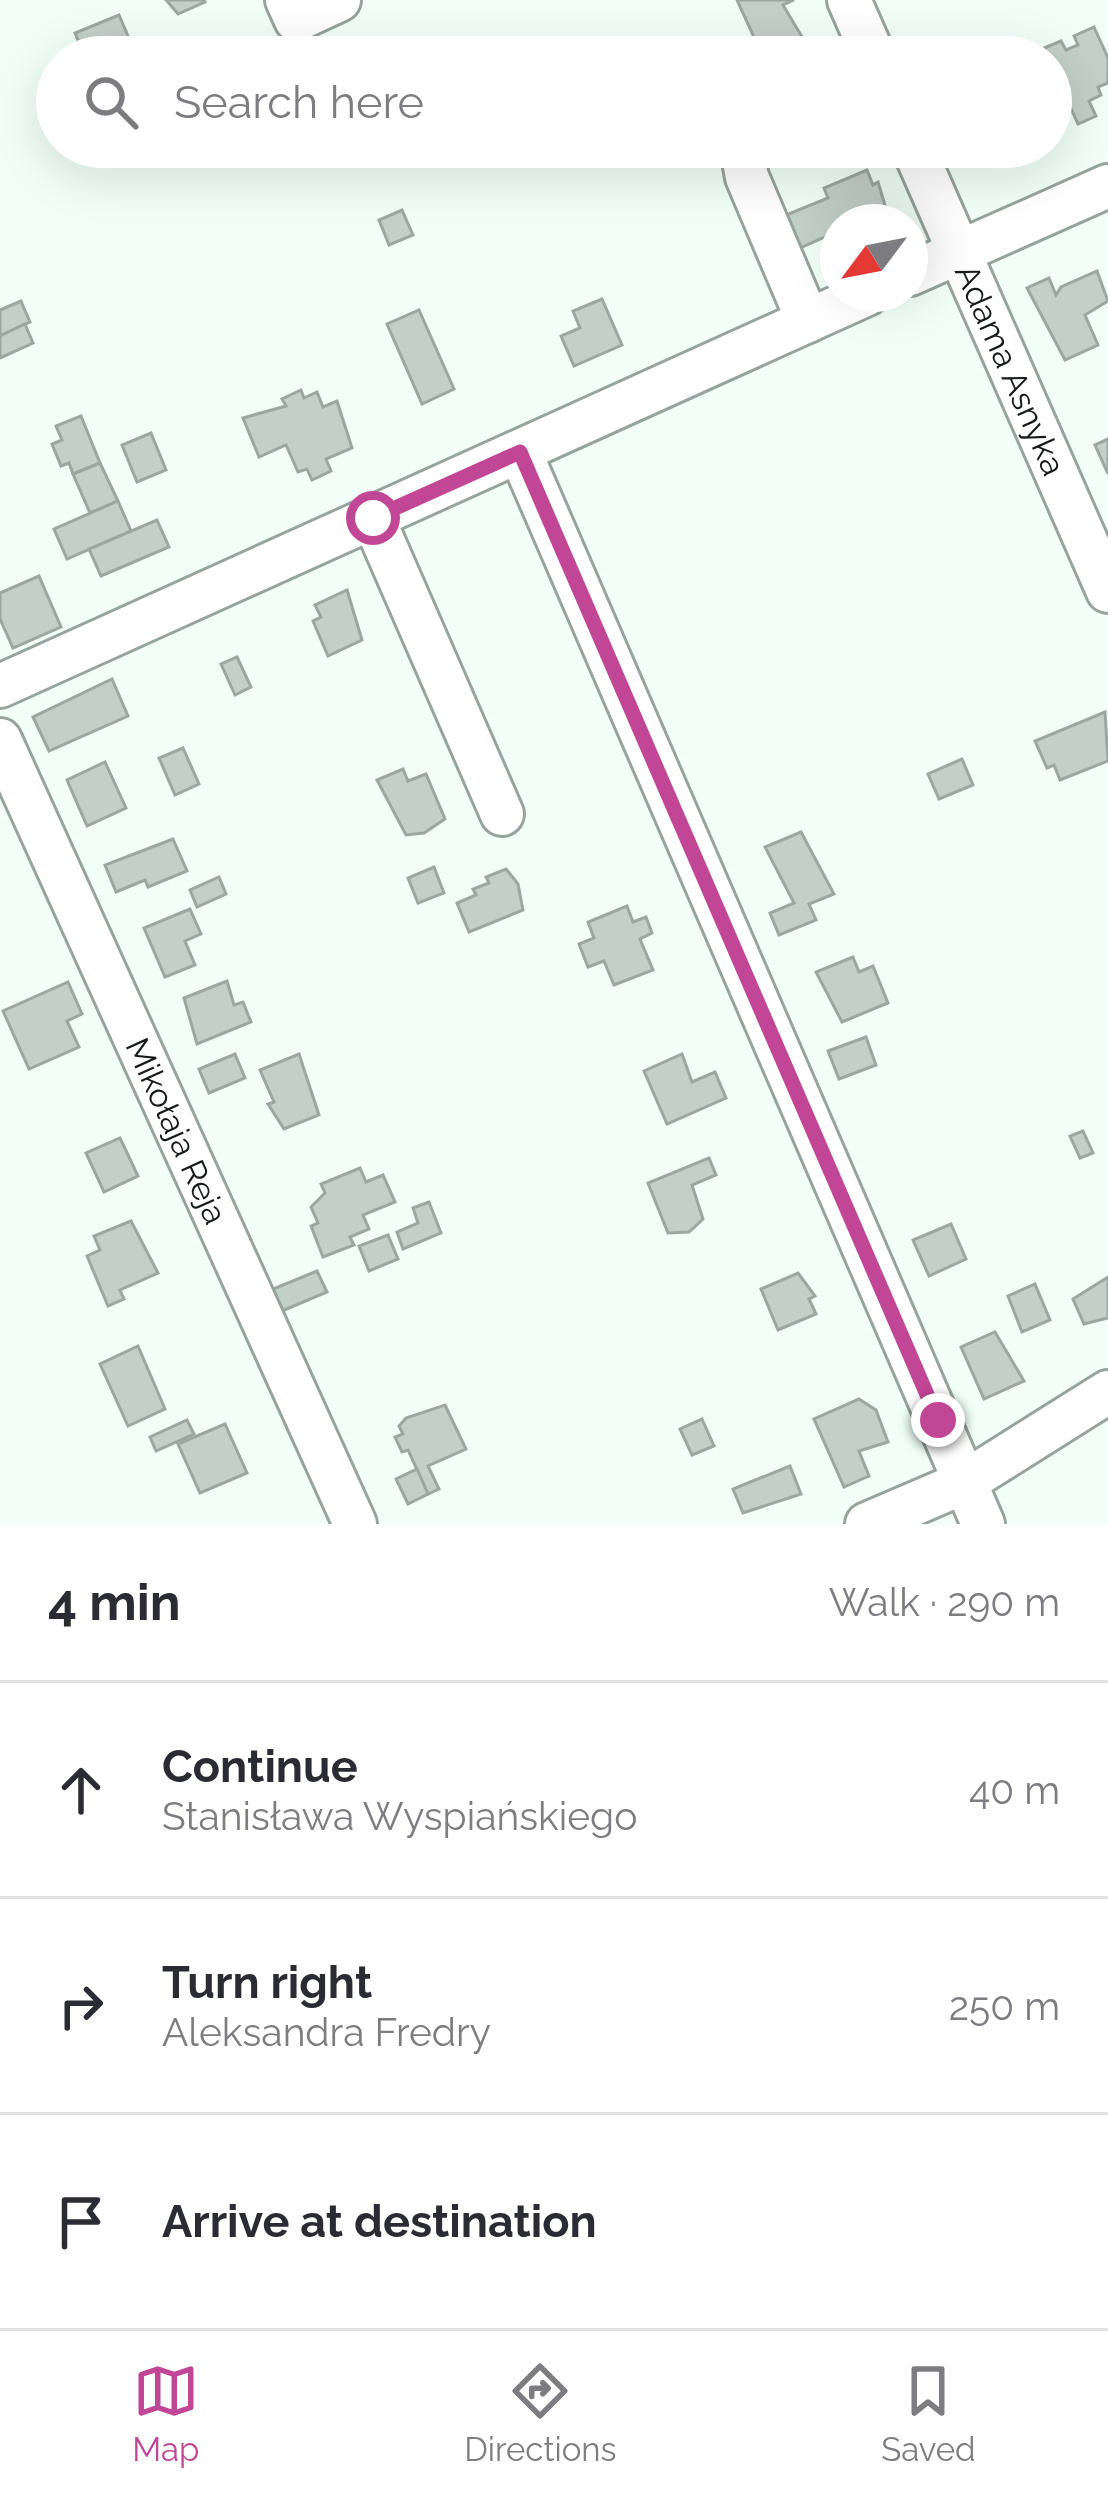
<!DOCTYPE html>
<html lang="en">
<head>
<meta charset="utf-8">
<style>
	body { margin:0; font-family:Raleway,sans-serif; background:#f7f7f7; color:#2b2b33 }
	.compass { position:absolute; left:820px; top:204px; width:108px; height:108px; border-radius:50%; background:#fff; box-shadow:0 12px 48px #0002; rotate:238deg }
	.stop { position:absolute; width:36px; height:36px; margin:-27px; border:9px solid #c24696; border-radius:50%; background:#fff }
	.stop.end { background:#c24696; border-color:#fff; box-shadow:0 3px 12px #0008 }
	.list { margin:0; padding:0; list-style:none }
	h2 { display:flex; justify-content:space-between; align-items:center; height:156px; margin:0; padding:0 48px; font-size:51px }
	h2 small { font-size:39px; font-weight:400; color:#7c7c81 }
	.list li { display:grid; grid-template-columns:78px 1fr auto; gap:36px; align-items:center; box-sizing:border-box; height:216px; padding:0 48px; border-top:3px solid #e1e1e2 }
	.list b { display:block; font-size:45px; white-space:nowrap }
	.list p { margin:0; font-size:39px; white-space:nowrap; color:#7c7c81 }
	.list em { font-size:39px; font-style:normal; color:#7c7c81 }
	.icon { flex:none; width:66px; height:66px; fill:none; stroke:currentColor; stroke-width:2; stroke-linecap:round; stroke-linejoin:round }
	.map { position:relative; flex:none; width:1108px; height:1524px; overflow:hidden }
	.search { position:absolute; background:#fff; box-shadow:0 12px 48px #0002; left:36px; right:36px; top:36px; height:132px; display:flex; align-items:center; gap:30px; box-sizing:border-box; padding:0 42px; border-radius:66px; color:#7c7c81; font-size:45px }
	.sheet { height:804px; background:#fff }
	nav { display:flex; justify-content:space-around; align-items:center; box-sizing:border-box; height:168px; border-top:3px solid #e1e1e2; background:#fff; font-size:33px; color:#7c7c81 }
	nav a { display:grid; justify-items:center; gap:6px }
	nav .on { color:#c24696 }
	.map>svg:first-child { display:block }
	.building { fill:#c3cfc9; stroke:#9ba7a1; stroke-width:3 }
	.lines { fill:none; stroke-linecap:round; stroke-linejoin:round }
	.minor-casing { stroke:#97a39d; stroke-width:48 }
	.minor { stroke:#fff; stroke-width:42 }
	.route { stroke:#c24696; stroke-width:15 }
	.labels { text-anchor:middle; stroke-width:9; stroke-linejoin:round; paint-order:stroke }
	.street-label { font-size:33px; fill:#161a18; stroke:#fff }
</style>
</head>
<body>
<div class="map">
<svg width="1108" height="1524" viewBox="0 0 1108 1524">
	<rect width="100%" height="100%" fill="#f2fff9"/>
	<!-- building -->
	<g class="building">
		<polygon points="166,0 204,0 205,2 178,14"/>
		<polygon points="737,0 794,0 783,5 814,57 763,57"/>
		<polygon points="119,15 137,57 85,57 75,33"/>
		<polygon points="1094,27 1108,58 1108,83 1098,87 1101,95 1089,101 1096,116 1078,124 1044,48 1061,41 1066,50 1078,45 1074,36"/>
		<polygon points="867,170 873,185 878,182 890,222 838,222 838,231 800,248 786,215 828,198 824,188"/>
		<polygon points="402,210 413,235 389,245 379,220"/>
		<polygon points="1097,271 1108,301 1085,315 1098,345 1065,360 1027,288 1049,278 1056,295 1061,287"/>
		<polygon points="602,299 622,345 574,366 561,336 580,328 573,311"/>
		<polygon points="21,301 30,322 0,336 0,310"/>
		<polygon points="419,310 454,389 422,404 387,324"/>
		<polygon points="25,324 33,343 0,358 0,336"/>
		<polygon points="301,390 304,398 317,392 323,407 337,401 352,448 326,459 331,471 312,480 307,469 298,472 286,445 259,457 243,418 286,406 282,399"/>
		<polygon points="81,416 100,463 73,474 69,463 61,466 52,444 62,440 56,426"/>
		<polygon points="151,433 166,470 137,482 122,445"/>
		<polygon points="1108,439 1108,474 1095,445"/>
		<polygon points="100,463 118,501 90,513 73,474"/>
		<polygon points="118,501 131,531 67,559 54,529"/>
		<polygon points="157,520 169,547 101,576 89,549"/>
		<polygon points="39,576 61,627 13,648 0,619 0,593"/>
		<polygon points="347,590 362,640 328,656 313,621 321,617 315,605"/>
		<polygon points="237,657 251,687 235,695 221,664"/>
		<polygon points="112,679 128,716 49,751 33,717"/>
		<polygon points="1105,712 1108,761 1060,780 1054,765 1047,768 1035,741"/>
		<polygon points="183,748 199,784 175,795 159,758"/>
		<polygon points="962,759 973,785 939,799 928,774"/>
		<polygon points="105,762 126,808 87,826 67,780"/>
		<polygon points="403,769 408,781 426,774 445,819 424,833 406,835 377,780"/>
		<polygon points="801,832 834,894 809,904 816,920 779,935 770,913 794,903 765,847"/>
		<polygon points="173,839 187,871 148,887 145,880 116,892 105,865"/>
		<polygon points="434,867 444,893 418,903 408,878"/>
		<polygon points="506,869 518,884 523,910 469,932 457,903 476,895 473,889 489,883 486,877"/>
		<polygon points="219,877 226,894 197,907 190,890"/>
		<polygon points="627,906 633,922 646,917 652,933 640,939 653,970 614,985 604,961 588,967 579,944 594,938 588,922"/>
		<polygon points="190,909 201,934 185,941 195,965 165,977 144,928"/>
		<polygon points="853,957 859,972 873,966 888,1003 842,1022 816,972"/>
		<polygon points="227,981 234,1005 243,1002 251,1022 197,1044 184,998"/>
		<polygon points="68,982 82,1014 67,1021 79,1047 29,1069 3,1011"/>
		<polygon points="866,1037 876,1065 839,1079 828,1051"/>
		<polygon points="235,1054 245,1078 209,1093 199,1069"/>
		<polygon points="299,1054 319,1115 284,1129 268,1104 274,1102 260,1070"/>
		<polygon points="682,1054 692,1082 715,1072 726,1098 667,1124 644,1071"/>
		<polygon points="1083,1131 1093,1153 1080,1158 1070,1136"/>
		<polygon points="120,1138 138,1176 104,1192 86,1153"/>
		<polygon points="709,1158 716,1175 692,1185 703,1219 689,1232 668,1233 648,1183"/>
		<polygon points="360,1168 366,1182 383,1175 395,1202 363,1215 369,1229 350,1237 354,1245 323,1257 311,1226 318,1223 311,1207 325,1193 321,1184"/>
		<polygon points="429,1202 441,1233 403,1249 397,1232 418,1223 413,1208"/>
		<polygon points="131,1221 158,1273 120,1290 124,1299 108,1306 87,1256 100,1250 94,1236"/>
		<polygon points="951,1224 966,1259 929,1276 913,1240"/>
		<polygon points="388,1235 398,1259 369,1271 359,1246"/>
		<polygon points="317,1271 327,1292 282,1311 273,1289"/>
		<polygon points="798,1273 815,1296 809,1299 816,1314 778,1330 761,1289"/>
		<polygon points="1108,1277 1108,1318 1084,1324 1073,1299"/>
		<polygon points="1035,1284 1050,1320 1022,1332 1008,1296"/>
		<polygon points="995,1332 1024,1381 984,1399 961,1347"/>
		<polygon points="138,1346 165,1409 128,1426 100,1364"/>
		<polygon points="859,1399 876,1410 888,1442 859,1451 869,1476 844,1487 814,1419"/>
		<polygon points="445,1405 466,1449 428,1466 439,1489 428,1494 408,1450 402,1452 395,1437 403,1434 399,1426 406,1418"/>
		<polygon points="702,1419 714,1446 692,1455 680,1429"/>
		<polygon points="187,1420 194,1434 156,1451 150,1437"/>
		<polygon points="225,1424 247,1473 200,1493 178,1444"/>
		<polygon points="790,1466 801,1494 743,1513 733,1489"/>
		<polygon points="417,1469 428,1494 408,1504 396,1479"/>
	</g>
	<g class="lines">
		<!-- minor casing -->
		<g class="minor-casing">
			<g id="minor">
				<polyline points="287,0 296,20 339,0"/>
				<polyline points="849,0 874,57"/>
				<polyline points="750,147 744,161 747,177 808,321"/>
				<path id="s1" d="M913,147L1108,591"/>
				<polyline points="910,274 1108,186"/>
				<polyline points="520,452 983,1524"/>
				<polyline points="373,518 502,814"/>
				<polyline points="0,686 867,294"/>
				<path id="s2" d="M0,740L355,1524"/>
				<polyline points="867,1524 965,1482 1108,1392"/>
			</g>
		</g>
		<!-- minor -->
		<use href="#minor" class="minor"/>
	</g>
	<g class="lines">
		<!-- route -->
		<polyline class="route" points="373,518 520,452 938,1420"/>
	</g>
	<g class="labels">
		<!-- street labels -->
		<g class="street-label">
			<text dy="12" stroke="none"><textPath href="#s1" startOffset="243">Adama Asnyka</textPath></text>
			<text dy="12" stroke="none"><textPath href="#s2" startOffset="429">Mikołaja Reja</textPath></text>
		</g>
	</g>
</svg>
<svg class="compass" viewBox="-18 -18 36 36"><path d="M0-13l5 13h-10z" fill="#e53935"/><path d="M0 13l5-13h-10z" fill="#7c7c81"/></svg>
<div class="stop" style="left:373px;top:518px"></div>
<div class="stop end" style="left:938px;top:1420px"></div>
<div class="search"><svg class="icon" aria-label="search" viewBox="0 0 24 24"><circle cx="10" cy="10" r="6"/><path d="M15 15l6 6"/></svg>Search here</div>
</div>
<section class="sheet">
<h2>4 min<small>Walk · 290 m</small></h2>
<ul class="list">
<li><svg class="icon" aria-label="ahead" viewBox="0 0 24 24"><path d="M12 20V5M6 11l6-6 6 6"/></svg><div><b>Continue</b><p>Stanisława Wyspiańskiego</p></div><em>40 m</em></li>
<li><svg class="icon" aria-label="right" viewBox="0 0 24 24"><path d="M7 20v-9h11M14 6l5 5-5 5"/></svg><div><b>Turn right</b><p>Aleksandra Fredry</p></div><em>250 m</em></li>
<li><svg class="icon" aria-label="arrive" viewBox="0 0 24 24"><path d="M6 21V4h12l-3 4 3 4H6"/></svg><div><b>Arrive at destination</b></div></li>
</ul>
</section>
<nav>
<a class="on"><svg class="icon" aria-label="map" viewBox="0 0 24 24"><path d="M3 6l6-2 6 2 6-2v14l-6 2-6-2-6 2zM9 4v14M15 6v14"/></svg>Map</a>
<a><svg class="icon" aria-label="directions" viewBox="0 0 24 24"><path d="M12 3l9 9-9 9-9-9zM9 14v-3h6M13 9l2 2-2 2"/></svg>Directions</a>
<a><svg class="icon" aria-label="saved" viewBox="0 0 24 24"><path d="M7 4h10v16l-5-4-5 4z"/></svg>Saved</a>
</nav>
</body>
</html>
